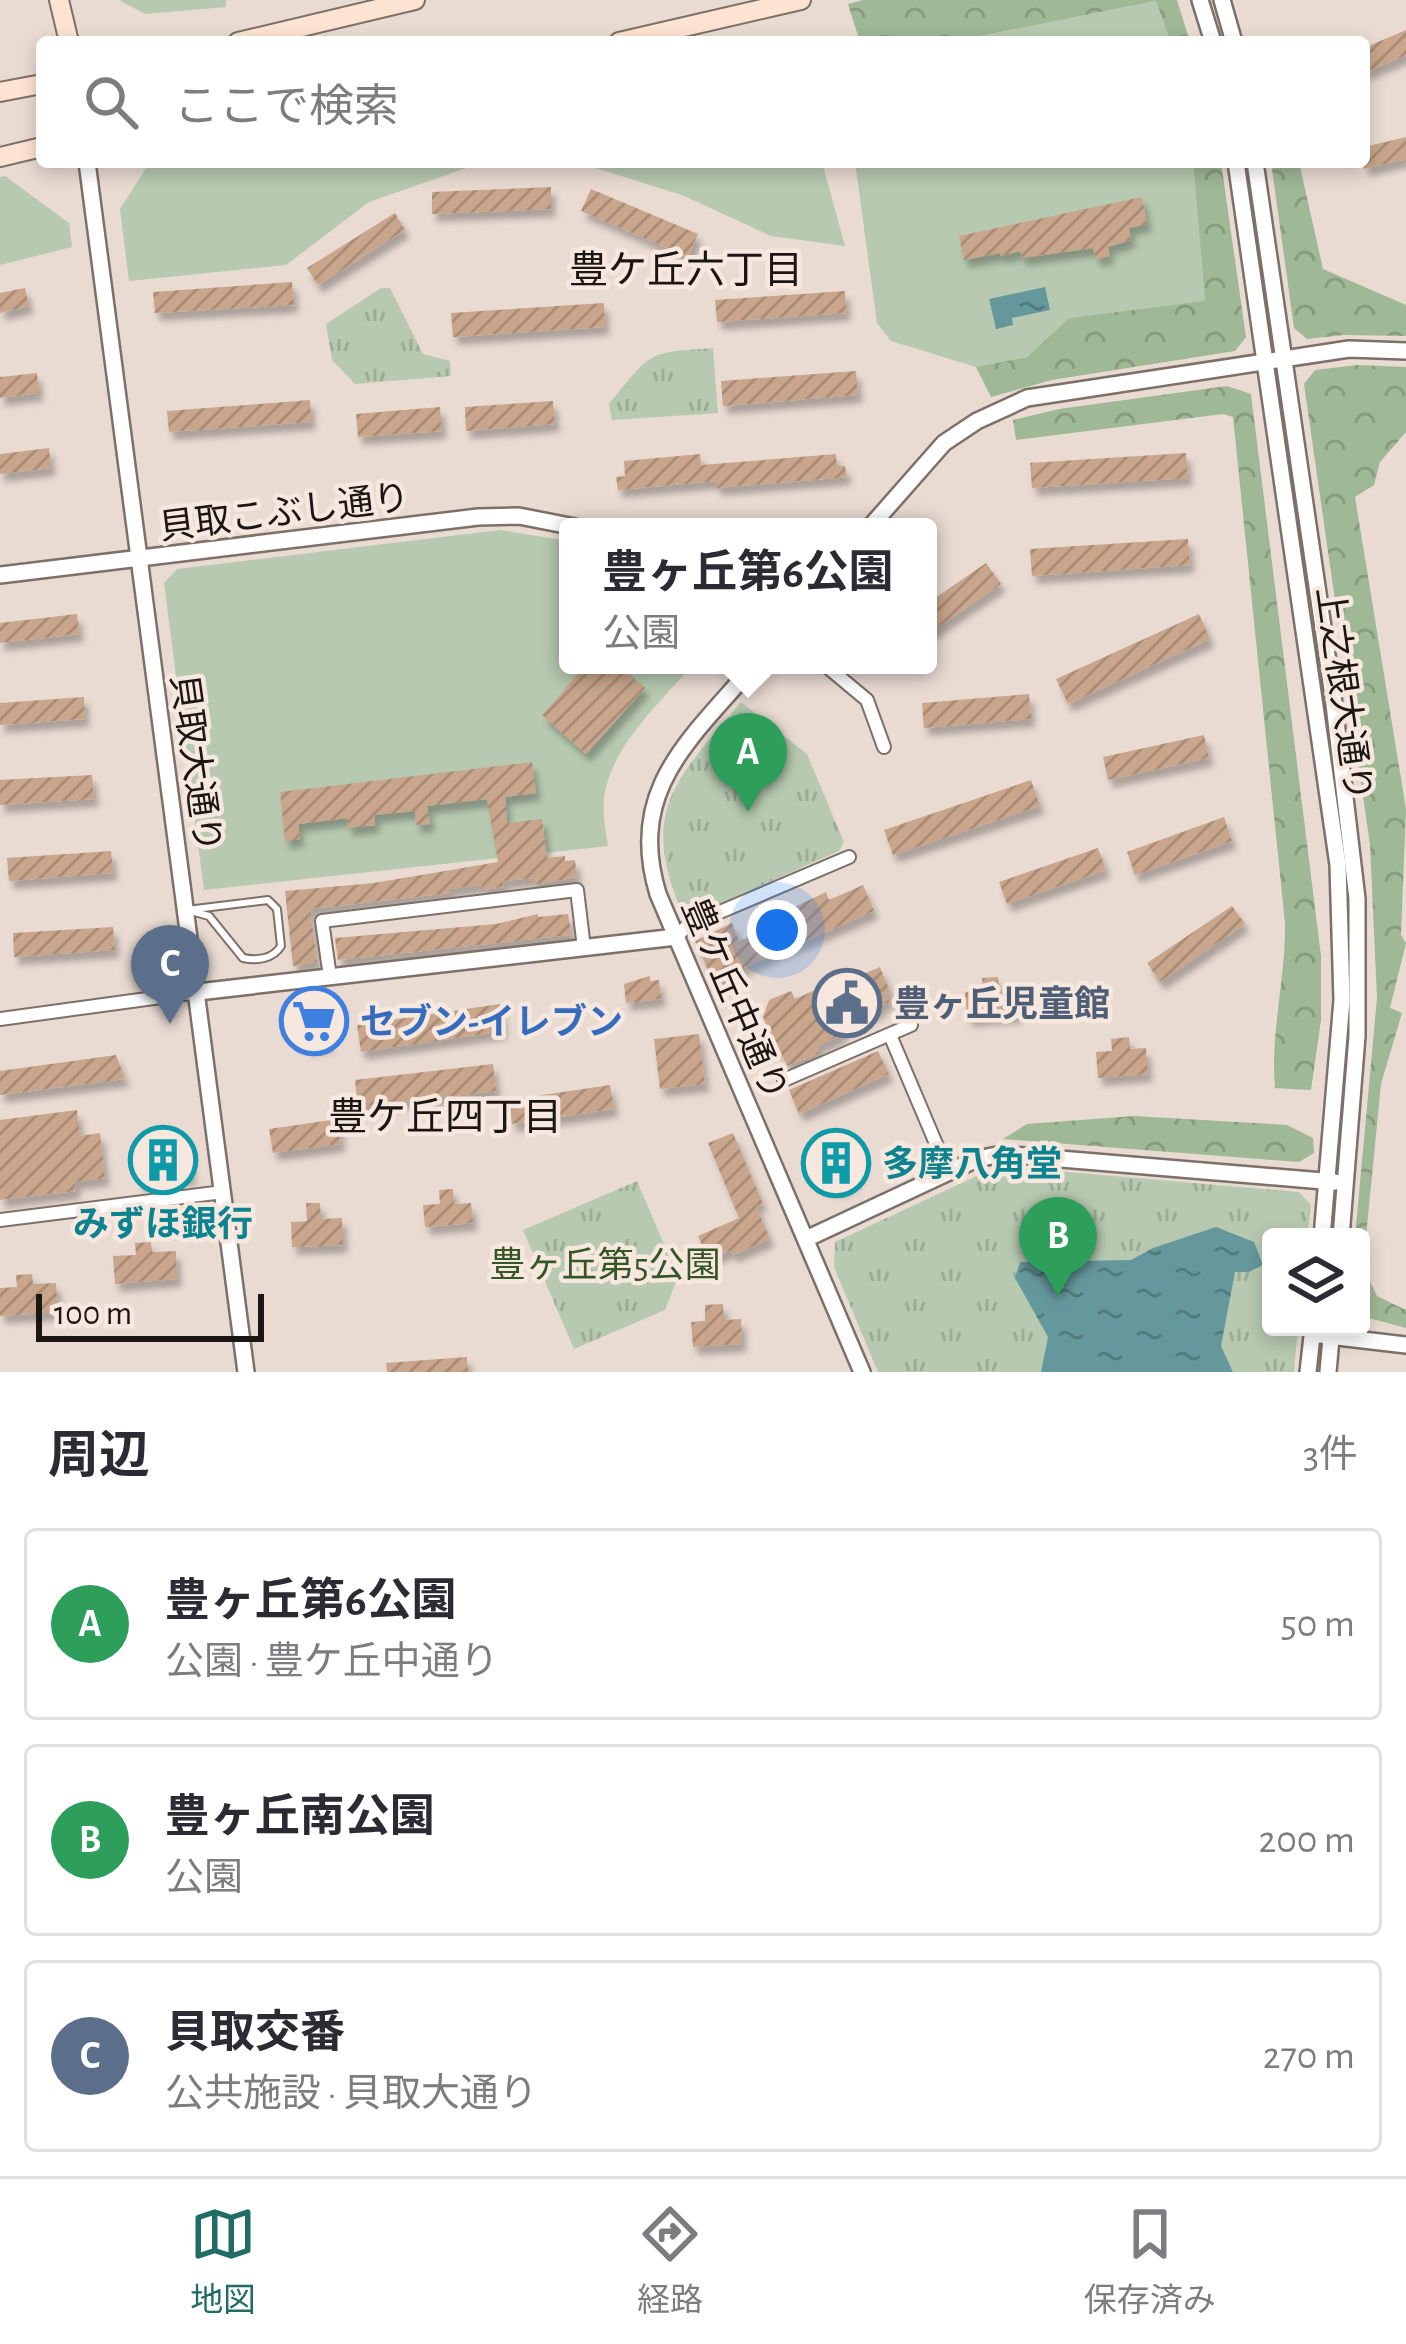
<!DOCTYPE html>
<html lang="ja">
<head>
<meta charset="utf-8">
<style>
	body { margin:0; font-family:"Alegreya Sans","Noto Sans JP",sans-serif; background:#f2f2f3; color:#2b2b33 }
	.controls { position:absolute; right:36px; bottom:36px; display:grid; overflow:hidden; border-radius:12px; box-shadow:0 6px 18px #0003 }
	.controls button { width:108px; height:108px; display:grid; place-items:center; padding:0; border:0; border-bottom:3px solid #e1e1e2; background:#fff; color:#2b2b33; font:60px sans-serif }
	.scale { position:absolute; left:36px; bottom:30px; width:228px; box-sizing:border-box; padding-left:12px; border:6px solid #1b1613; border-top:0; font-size:33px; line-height:42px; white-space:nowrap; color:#1b1613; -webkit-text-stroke:9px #f7e8df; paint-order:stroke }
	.you { position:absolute; left:777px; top:930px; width:42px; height:42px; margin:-30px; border:9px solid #fff; border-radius:50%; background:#1a73e8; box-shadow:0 0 0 18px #1a73e833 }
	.badge { display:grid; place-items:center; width:78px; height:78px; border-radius:50%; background:#226c66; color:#fff; font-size:39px; font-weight:700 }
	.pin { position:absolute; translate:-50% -99px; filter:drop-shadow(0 3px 6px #0008) }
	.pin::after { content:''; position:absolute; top:63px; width:42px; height:36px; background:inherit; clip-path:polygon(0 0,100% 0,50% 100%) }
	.popup { position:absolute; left:559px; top:518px; width:378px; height:156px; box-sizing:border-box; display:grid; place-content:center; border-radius:12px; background:#fff; filter:drop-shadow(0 3px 9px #0005); font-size:39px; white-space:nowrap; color:#7c7c81 }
	.popup b { font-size:45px; color:#2b2b33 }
	.popup::after { content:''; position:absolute; left:50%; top:100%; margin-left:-24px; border:24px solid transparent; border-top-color:#fff }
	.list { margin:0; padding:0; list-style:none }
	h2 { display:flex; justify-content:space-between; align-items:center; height:156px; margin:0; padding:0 48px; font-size:51px }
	h2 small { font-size:39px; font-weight:400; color:#7c7c81 }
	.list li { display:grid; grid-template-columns:78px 1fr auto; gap:36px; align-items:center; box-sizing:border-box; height:192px; margin:0 24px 24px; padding:0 24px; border:3px solid #e1e1e2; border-radius:12px }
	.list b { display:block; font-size:45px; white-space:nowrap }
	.list p { margin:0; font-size:39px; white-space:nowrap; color:#7c7c81 }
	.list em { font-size:39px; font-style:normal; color:#7c7c81 }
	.icon { flex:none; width:66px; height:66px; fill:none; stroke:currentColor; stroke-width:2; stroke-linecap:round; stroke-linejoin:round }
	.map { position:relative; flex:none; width:1406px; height:1372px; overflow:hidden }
	.search { position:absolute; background:#fff; box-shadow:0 6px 18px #0003; left:36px; right:36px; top:36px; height:132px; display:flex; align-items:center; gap:30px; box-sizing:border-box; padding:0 42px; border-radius:12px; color:#7c7c81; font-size:45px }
	.sheet { height:804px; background:#fff }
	nav { display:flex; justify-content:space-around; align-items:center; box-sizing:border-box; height:168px; border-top:3px solid #e1e1e2; background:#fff; font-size:33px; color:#7c7c81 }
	nav a { display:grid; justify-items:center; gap:6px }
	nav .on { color:#226c66 }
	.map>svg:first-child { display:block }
	.grass { fill:#b7c9b0 }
	.forest { fill:url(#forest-crowns) }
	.park { fill:url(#park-tufts) }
	.water { fill:url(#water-ripples) }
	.building { fill:url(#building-hatch); filter:url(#shadow) }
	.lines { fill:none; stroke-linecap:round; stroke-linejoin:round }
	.service-casing { stroke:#7c7068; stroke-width:10 }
	.minor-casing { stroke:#7c7068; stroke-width:16 }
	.tertiary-casing { stroke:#7c7068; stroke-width:20 }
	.secondary-casing { stroke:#7c7068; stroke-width:22 }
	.service { stroke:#fff; stroke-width:6 }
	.minor { stroke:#fff; stroke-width:12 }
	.tertiary { stroke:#fff; stroke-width:15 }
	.secondary { stroke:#fde3d1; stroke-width:18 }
	.labels { text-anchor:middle; stroke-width:9; stroke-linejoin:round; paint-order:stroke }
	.street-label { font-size:36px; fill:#1b1613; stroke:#f7e8df }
	.service-label { font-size:36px; font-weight:bold; fill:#4e5e75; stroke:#f7e8df; text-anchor:start }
	.shop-label { font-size:36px; font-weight:bold; fill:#366cbe; stroke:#f7e8df; text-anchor:start }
	.culture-label { font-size:36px; font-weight:bold; fill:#0d838f; stroke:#f7e8df; text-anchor:start }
	.park-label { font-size:36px; fill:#345524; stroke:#f7e8df }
	.neighbourhood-label { font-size:39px; fill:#1b1613; stroke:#f7e8df }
</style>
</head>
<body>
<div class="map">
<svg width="1406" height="1372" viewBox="0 0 1406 1372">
	<defs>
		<pattern id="forest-crowns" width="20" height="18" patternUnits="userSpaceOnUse" patternTransform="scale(3)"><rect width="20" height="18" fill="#9fb896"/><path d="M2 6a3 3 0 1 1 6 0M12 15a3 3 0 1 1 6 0" fill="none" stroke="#889d80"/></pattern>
		<pattern id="park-tufts" width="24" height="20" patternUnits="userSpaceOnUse" patternTransform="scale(3)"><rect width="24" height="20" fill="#b7c9b0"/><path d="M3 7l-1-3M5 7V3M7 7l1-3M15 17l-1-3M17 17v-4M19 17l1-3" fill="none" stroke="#9dac96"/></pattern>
		<pattern id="water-ripples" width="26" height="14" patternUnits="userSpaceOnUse" patternTransform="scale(3)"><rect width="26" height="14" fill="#65989c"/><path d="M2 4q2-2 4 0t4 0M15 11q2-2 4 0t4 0" fill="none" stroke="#527b7e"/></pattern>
		<pattern id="building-hatch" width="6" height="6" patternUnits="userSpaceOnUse" patternTransform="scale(3)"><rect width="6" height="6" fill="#c8a58b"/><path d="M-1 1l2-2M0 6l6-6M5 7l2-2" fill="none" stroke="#ab8d77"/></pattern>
		<filter id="shadow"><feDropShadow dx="4.5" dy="8" stdDeviation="3" flood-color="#0004"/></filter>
	</defs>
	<rect width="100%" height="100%" fill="#e9dbd2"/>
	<!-- grass -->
	<g class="grass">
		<polygon points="119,0 226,0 226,7 145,14"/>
		<polygon points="1157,1 1171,42 951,42"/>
		<polygon points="150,162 822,162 845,246 771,236 682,195 589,166 469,167 369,202 286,265 129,281 120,209"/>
		<polygon points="855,162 1193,162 1205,302 1069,318 1027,357 976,367 891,341 877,323"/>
		<polygon points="5,176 69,223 72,247 0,265 0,177"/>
		<path d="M500,530L568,541V665H692C660,704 611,745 604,798C602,814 606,831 608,846L204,890L164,583L177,569Z"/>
	</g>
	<!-- forest -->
	<g class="forest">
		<polygon points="863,0 1177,0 1190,42 1171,42 1156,1 951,42 860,42 848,4"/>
		<polygon points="1193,162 1221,162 1246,337 1235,351 1052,380 991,397 976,367 1027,357 1069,318 1205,301"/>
		<polygon points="1271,162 1299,162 1323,269 1406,305 1406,336 1344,335 1307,339 1294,328"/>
		<polygon points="1357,365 1406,367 1406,432 1380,462 1374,485 1355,497 1406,809 1401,935 1406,943 1390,1008 1402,1013 1381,1084 1363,1267 1377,1296 1406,1310 1406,1328 1361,1316 1361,1237 1355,1237 1377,998 1370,845 1304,384 1315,370"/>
		<path d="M1227,386L1251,394L1321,956V1020L1311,1090L1275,1088C1270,1033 1286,978 1285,923L1233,417L1223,414L1016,440L1013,420L1059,409Z"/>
		<polygon points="1134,1116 1287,1125 1313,1138 1314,1153 1299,1162 1003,1139 1027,1124"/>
	</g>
	<!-- park -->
	<g class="park">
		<polygon points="381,288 390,288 423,354 450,361 451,376 355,384 332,360 326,324"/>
		<path d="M713,348L718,413L612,420L609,404C652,352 644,353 713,348Z"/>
		<path d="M741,702L807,754L844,842L839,851L685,919C637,812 674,782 741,702Z"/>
		<polygon points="1021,1168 1299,1192 1311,1205 1307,1237 1271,1237 1271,1327 1298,1327 1294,1372 878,1372 834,1267 835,1242 981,1174"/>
		<polygon points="637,1181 678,1277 665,1310 574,1349 523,1230"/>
	</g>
	<!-- water -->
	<g class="water">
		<polygon points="1045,287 1050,310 1012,318 1013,325 996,329 989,299"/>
		<polygon points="1216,1227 1254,1242 1263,1265 1249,1272 1235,1272 1221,1346 1233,1372 1041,1372 1048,1337 1015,1278 1020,1262 1131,1260 1153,1248"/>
	</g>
	<!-- building -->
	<g class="building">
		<polygon points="1406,30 1406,55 1364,73 1364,48"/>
		<polygon points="1406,137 1406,159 1364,169 1364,147"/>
		<polygon points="551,187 551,209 432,214 432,192"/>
		<polygon points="591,189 698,234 688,257 581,211"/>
		<polygon points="1142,197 1147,224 1129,228 1131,240 1108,247 1110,256 1096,259 1093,248 1022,258 1020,251 1001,256 1000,253 964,260 959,236"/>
		<polygon points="395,213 405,230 318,285 307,268"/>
		<polygon points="292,282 294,305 155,313 153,292"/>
		<polygon points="25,288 29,306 0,313 0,293"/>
		<polygon points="845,291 846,313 717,322 715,300"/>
		<polygon points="604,303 605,327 453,337 451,313"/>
		<polygon points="856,371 858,395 723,406 721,381"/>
		<polygon points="37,373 39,393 0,398 0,377"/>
		<polygon points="310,400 311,422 169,432 167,411"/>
		<polygon points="553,401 555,424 466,431 465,407"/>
		<polygon points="440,407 442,431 358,437 356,414"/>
		<polygon points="49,448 51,468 0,474 0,454"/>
		<polygon points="1186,453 1188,478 1032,488 1030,463"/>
		<polygon points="700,454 701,465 836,454 837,466 845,466 847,477 716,488 716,481 618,490 616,477 625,476 624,461"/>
		<polygon points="1188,539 1190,565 1032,576 1030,549"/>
		<polygon points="986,563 1001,584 928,634 928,603"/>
		<polygon points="77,614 79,634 0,643 0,623"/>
		<polygon points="1199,614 1210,639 1068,704 1056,679"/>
		<polygon points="586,665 619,665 645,688 586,754 542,715"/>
		<polygon points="1029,694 1031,719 924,728 922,703"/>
		<polygon points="84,697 85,719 0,725 0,703"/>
		<polygon points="1204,735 1209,758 1108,780 1103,757"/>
		<polygon points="532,762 536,793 505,797 507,823 542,819 547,858 565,856 565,861 575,860 577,877 533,885 533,878 503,881 504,887 482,890 482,885 450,889 450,893 310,909 317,962 293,966 285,891 374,883 498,862 487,799 427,806 430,824 416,825 415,811 374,815 375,825 348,828 347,818 298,824 300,839 285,841 280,792"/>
		<polygon points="92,775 94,799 0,805 0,780"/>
		<polygon points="1031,780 1040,806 893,855 884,830"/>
		<polygon points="1224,817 1232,841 1135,875 1127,852"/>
		<polygon points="1098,848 1106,870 1007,904 999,882"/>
		<polygon points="111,851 113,873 9,881 7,858"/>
		<polygon points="863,885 874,911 713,981 695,941 732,923 739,941 765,931 759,914 773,908 776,916 826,892 829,900"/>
		<polygon points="1232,906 1245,924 1160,982 1147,963"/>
		<polygon points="538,914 538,917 568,914 571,935 338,960 335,938 496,924"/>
		<polygon points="113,927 115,950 14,957 13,933"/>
		<polygon points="880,967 890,992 886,994 890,1002 881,1005 882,1008 842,1028 844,1034 817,1046 820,1053 787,1066 779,1048 768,1049 765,1040 772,1037 763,1017 769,1000 791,991 795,999 829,984 830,988"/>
		<polygon points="650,976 650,981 659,980 661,999 626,1003 624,984"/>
		<polygon points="998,977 999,989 1016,988 1018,1015 967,1019 965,992 983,990 982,978"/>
		<polygon points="322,994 328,1045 306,1047 300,996"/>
		<polygon points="500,1004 503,1031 361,1052 357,1025"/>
		<polygon points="699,1034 705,1084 660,1089 654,1039"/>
		<polygon points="1129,1037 1130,1049 1146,1048 1148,1074 1098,1078 1096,1052 1112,1051 1111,1039"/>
		<polygon points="878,1051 889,1074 799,1114 789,1090"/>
		<polygon points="116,1055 125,1079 0,1095 0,1071"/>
		<polygon points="493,1064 496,1091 358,1107 355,1080"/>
		<polygon points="610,1085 614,1109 512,1124 509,1100"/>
		<polygon points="77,1110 80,1136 100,1133 105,1178 75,1182 76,1191 0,1200 0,1120"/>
		<polygon points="338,1119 341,1144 273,1153 269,1129"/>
		<polygon points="733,1133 763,1204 756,1206 770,1239 733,1255 731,1250 708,1259 698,1236 739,1218 708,1143"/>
		<circle cx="835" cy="1163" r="26"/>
		<polygon points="187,1137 192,1177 139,1183 135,1143"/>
		<polygon points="453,1189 454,1204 471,1203 473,1223 425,1227 423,1205 440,1204 439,1190"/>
		<polygon points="306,1203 320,1203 321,1219 342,1218 343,1245 292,1247 291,1222 307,1221"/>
		<polygon points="151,1242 152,1252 176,1251 177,1279 115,1284 113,1256 136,1255 135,1243"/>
		<polygon points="32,1274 33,1284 56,1283 58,1312 0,1316 0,1288 17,1287 16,1275"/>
		<polygon points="723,1304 724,1320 741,1319 742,1344 693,1347 691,1322 705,1321 705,1305"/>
		<polygon points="467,1357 468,1372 387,1372 386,1363"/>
	</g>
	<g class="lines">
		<!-- service casing -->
		<g class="service-casing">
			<path id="service" d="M268,900L277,909L281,946C273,959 257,961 243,958L209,916L187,910Z"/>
		</g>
		<!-- minor casing -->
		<g class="minor-casing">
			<g id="minor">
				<polyline points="825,665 867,700 884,747"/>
				<polyline points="676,937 687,926 849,857"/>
				<polyline points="330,977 322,921 577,890 584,948"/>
				<polyline points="0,1019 198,992"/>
				<polyline points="890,1035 948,1172"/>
				<polyline points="784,1080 911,1025"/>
				<polyline points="0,1220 223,1192"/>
			</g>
		</g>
		<!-- tertiary casing -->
		<g class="tertiary-casing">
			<g id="tertiary">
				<polyline points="1200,0 1213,42"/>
				<polyline points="1222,0 1234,42"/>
				<polyline points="87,162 246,1372"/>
				<polyline points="1236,162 1338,865 1342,1000 1322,1237"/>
				<polyline points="1255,162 1333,696 1357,899 1357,1036 1341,1237"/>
				<polyline points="870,527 944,443 977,421 1027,398 1349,349 1406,351"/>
				<polyline points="0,575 478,517 519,516 575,527"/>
				<path d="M754,665C691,739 626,789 658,894L862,1372"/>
				<polyline points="198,992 676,937"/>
				<polyline points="806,1239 977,1159 1002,1154 1335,1182"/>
				<polyline points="1312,1334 1406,1345"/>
				<polyline points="1308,1372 1313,1327"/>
				<polyline points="1328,1372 1332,1327"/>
			</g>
		</g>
		<!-- secondary casing -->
		<g class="secondary-casing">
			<g id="secondary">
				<polyline points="59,0 69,42"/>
				<polyline points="238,42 415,0"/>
				<polyline points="619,42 801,0"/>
				<polyline points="0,92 42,84"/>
				<polyline points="0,157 42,147"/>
			</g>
		</g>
		<!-- service -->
		<use href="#service" class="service"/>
		<!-- minor -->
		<use href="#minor" class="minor"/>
		<!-- tertiary -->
		<use href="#tertiary" class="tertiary"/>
		<!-- secondary -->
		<use href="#secondary" class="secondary"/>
	</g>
	<!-- icons -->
	<defs>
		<g id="civic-ring" transform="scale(3.45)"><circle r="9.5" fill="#f7e8df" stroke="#5c6f8a" stroke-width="1.5"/><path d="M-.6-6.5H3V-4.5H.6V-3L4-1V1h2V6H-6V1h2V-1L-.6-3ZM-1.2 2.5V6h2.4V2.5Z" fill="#5c6f8a"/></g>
		<g id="supermarket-ring" transform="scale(3.45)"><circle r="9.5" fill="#f7e8df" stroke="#3f7fe0" stroke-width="1.5"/><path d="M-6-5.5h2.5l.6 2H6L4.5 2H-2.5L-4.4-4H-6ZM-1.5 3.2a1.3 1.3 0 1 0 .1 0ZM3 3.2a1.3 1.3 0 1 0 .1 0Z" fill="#3f7fe0"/></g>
		<g id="building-ring" transform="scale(3.45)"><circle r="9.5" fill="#f7e8df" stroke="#0f9aa8" stroke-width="1.5"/><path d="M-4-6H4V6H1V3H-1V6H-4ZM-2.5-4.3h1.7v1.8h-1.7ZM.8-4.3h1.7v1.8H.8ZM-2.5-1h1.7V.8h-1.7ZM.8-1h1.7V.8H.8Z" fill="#0f9aa8"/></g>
	</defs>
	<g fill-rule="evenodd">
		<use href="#civic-ring" x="847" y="1003"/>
		<use href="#supermarket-ring" x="314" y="1021"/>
		<use href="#building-ring" x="163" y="1160"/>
		<use href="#building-ring" x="836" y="1163"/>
	</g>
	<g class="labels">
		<!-- street labels -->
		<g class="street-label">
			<text transform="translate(284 511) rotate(-7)" y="13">貝取こぶし通り</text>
			<text transform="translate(1345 694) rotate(82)" y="13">上之根大通り</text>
			<text transform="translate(197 763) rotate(82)" y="13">貝取大通り</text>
			<text transform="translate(736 999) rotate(67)" y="13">豊ケ丘中通り</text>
		</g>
		<!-- service labels -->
		<g class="service-label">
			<text x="894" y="1016">豊ヶ丘児童館</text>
		</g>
		<!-- shop labels -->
		<g class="shop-label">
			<text x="360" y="1034">セブン-イレブン</text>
		</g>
		<!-- culture labels -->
		<g class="culture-label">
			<text x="882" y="1176">多摩八角堂</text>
			<text x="163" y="1236" text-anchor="middle">みずほ銀行</text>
		</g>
		<!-- park labels -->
		<g class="park-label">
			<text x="605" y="1277">豊ヶ丘第5公園</text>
		</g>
		<!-- neighbourhood labels -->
		<g class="neighbourhood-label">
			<text x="686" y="283">豊ケ丘六丁目</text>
			<text x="445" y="1130">豊ケ丘四丁目</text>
		</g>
	</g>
</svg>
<div class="controls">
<button><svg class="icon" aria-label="layers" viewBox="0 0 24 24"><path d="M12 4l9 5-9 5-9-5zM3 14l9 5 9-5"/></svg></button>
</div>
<div class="scale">100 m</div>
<div class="you"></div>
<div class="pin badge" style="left:748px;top:812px;background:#2e9e5b">A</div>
<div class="popup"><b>豊ヶ丘第6公園</b>公園</div>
<div class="pin badge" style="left:1058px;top:1296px;background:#2e9e5b">B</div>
<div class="pin badge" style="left:170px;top:1024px;background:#5c6f8a">C</div>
<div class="search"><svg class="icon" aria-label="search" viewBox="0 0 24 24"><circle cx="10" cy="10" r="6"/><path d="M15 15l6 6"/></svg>ここで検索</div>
</div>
<section class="sheet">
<h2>周辺<small>3件</small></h2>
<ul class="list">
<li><span class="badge" style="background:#2e9e5b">A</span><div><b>豊ヶ丘第6公園</b><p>公園 · 豊ケ丘中通り</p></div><em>50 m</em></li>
<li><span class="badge" style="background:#2e9e5b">B</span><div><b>豊ヶ丘南公園</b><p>公園</p></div><em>200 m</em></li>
<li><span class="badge" style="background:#5c6f8a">C</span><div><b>貝取交番</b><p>公共施設 · 貝取大通り</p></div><em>270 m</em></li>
</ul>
</section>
<nav>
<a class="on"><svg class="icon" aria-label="map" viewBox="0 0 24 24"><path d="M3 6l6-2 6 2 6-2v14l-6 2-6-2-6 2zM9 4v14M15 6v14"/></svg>地図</a>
<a><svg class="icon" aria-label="directions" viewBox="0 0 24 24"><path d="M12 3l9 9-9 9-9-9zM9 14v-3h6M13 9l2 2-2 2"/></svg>経路</a>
<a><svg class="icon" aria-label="saved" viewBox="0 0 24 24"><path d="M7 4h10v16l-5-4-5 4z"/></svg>保存済み</a>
</nav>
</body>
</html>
